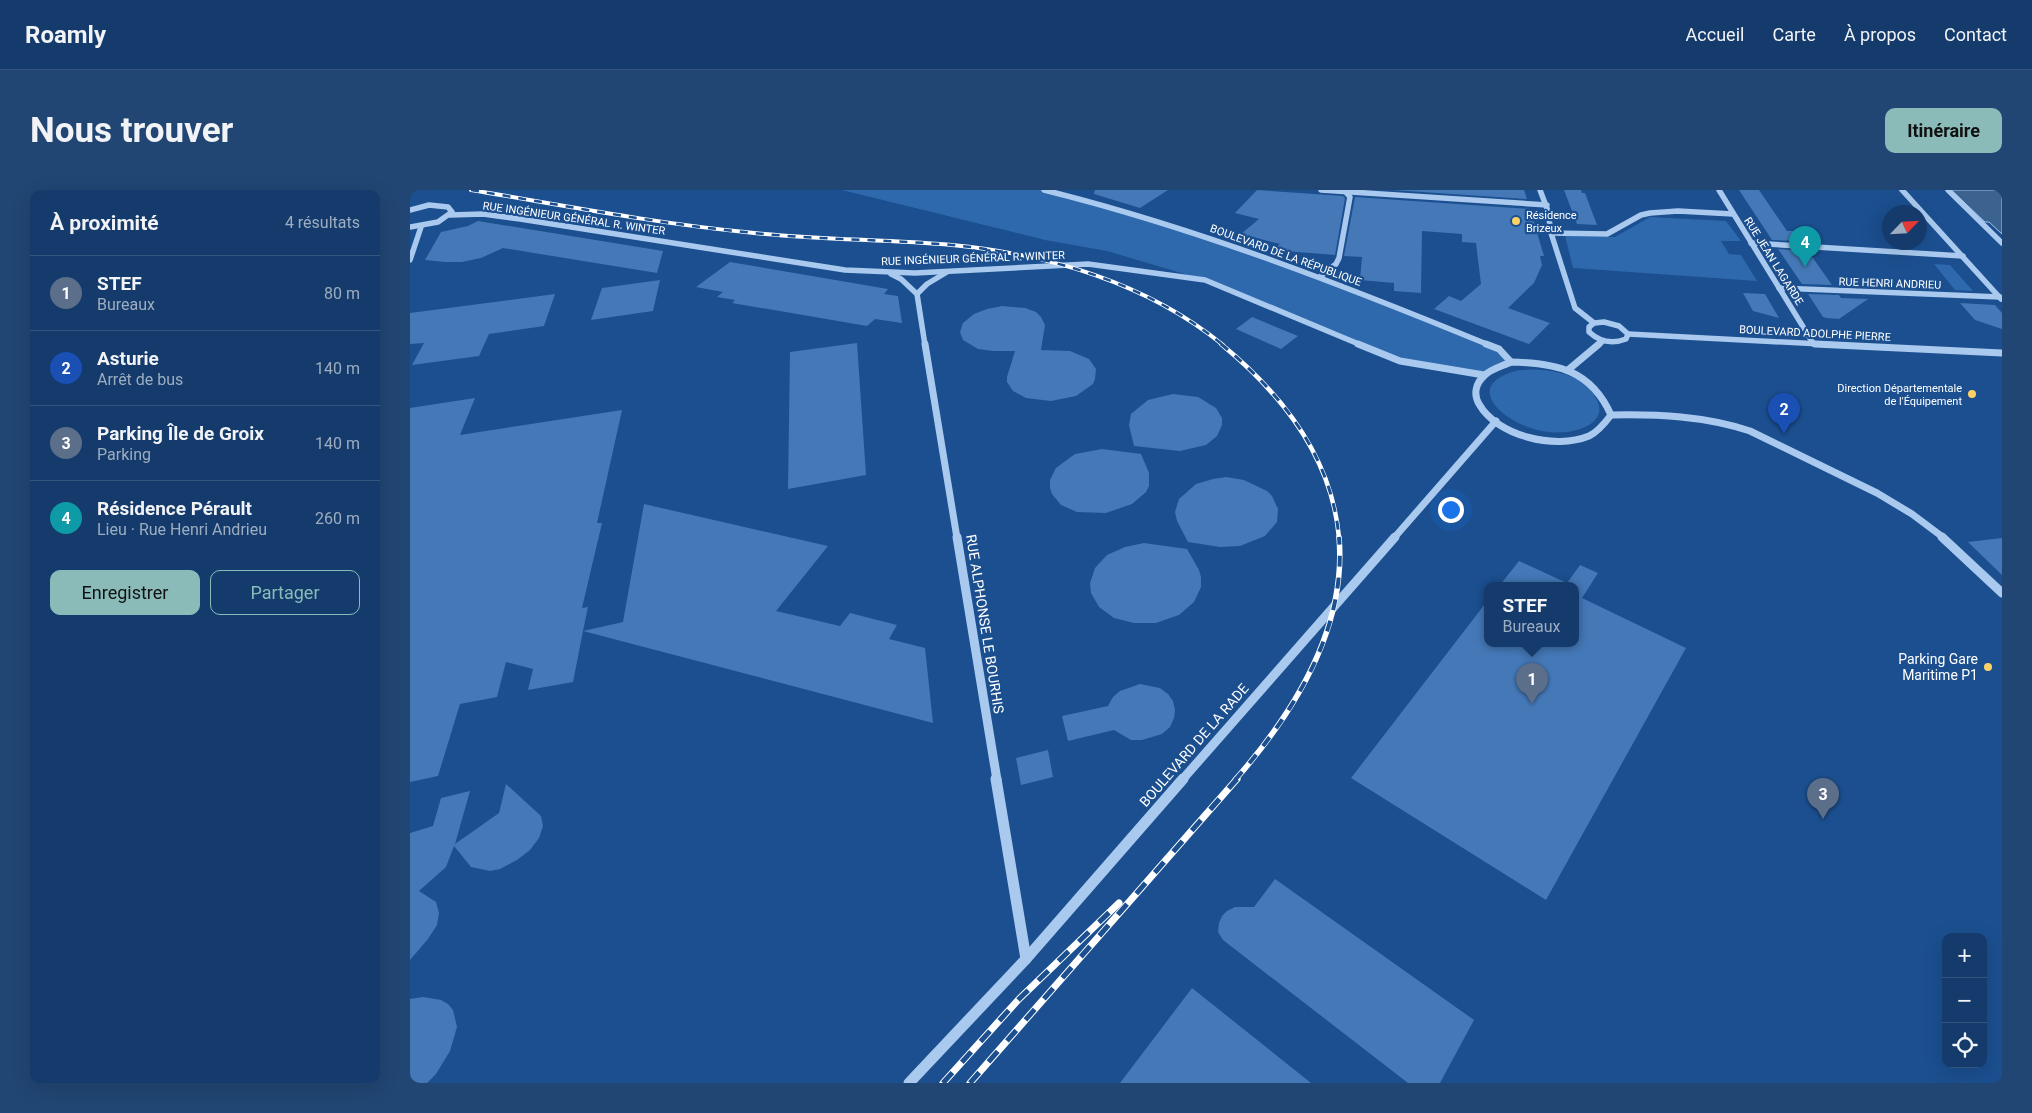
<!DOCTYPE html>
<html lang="fr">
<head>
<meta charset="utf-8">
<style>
	body { margin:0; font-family:Roboto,sans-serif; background:#214673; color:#f1f3f6 }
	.controls { position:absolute; right:15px; bottom:15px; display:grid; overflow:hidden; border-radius:10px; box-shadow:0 5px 20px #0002 }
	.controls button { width:45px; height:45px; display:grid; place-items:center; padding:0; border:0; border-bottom:1px solid #33557e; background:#143b6b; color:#f1f3f6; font:25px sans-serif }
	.compass { position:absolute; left:1472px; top:15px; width:45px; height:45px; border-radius:50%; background:#143b6b; box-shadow:0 5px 20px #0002; rotate:65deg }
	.you { position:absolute; left:1040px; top:319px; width:18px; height:18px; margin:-12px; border:4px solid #fff; border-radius:50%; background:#1a73e8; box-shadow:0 0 0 8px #1a73e833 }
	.badge { display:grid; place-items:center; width:32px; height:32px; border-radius:50%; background:#8bbbb9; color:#fff; font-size:16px; font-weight:700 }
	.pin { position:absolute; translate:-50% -41px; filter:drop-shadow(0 1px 2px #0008) }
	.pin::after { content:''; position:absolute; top:26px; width:18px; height:15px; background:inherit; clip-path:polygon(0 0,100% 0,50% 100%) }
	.popup { position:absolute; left:1074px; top:392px; width:95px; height:65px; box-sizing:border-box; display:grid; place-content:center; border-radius:10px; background:#143b6b; filter:drop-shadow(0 1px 4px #0005); font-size:16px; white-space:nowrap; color:#9dadc1 }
	.popup b { font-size:19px; color:#f1f3f6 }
	.popup::after { content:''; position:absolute; left:50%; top:100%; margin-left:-10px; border:10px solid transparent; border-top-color:#143b6b }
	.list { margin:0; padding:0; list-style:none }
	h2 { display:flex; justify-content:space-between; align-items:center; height:65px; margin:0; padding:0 20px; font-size:21px }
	h2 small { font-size:16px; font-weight:400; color:#9dadc1 }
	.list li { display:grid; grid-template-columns:32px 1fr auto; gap:15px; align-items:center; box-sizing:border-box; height:75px; padding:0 20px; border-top:1px solid #33557e }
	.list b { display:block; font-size:19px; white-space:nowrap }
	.list p { margin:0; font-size:16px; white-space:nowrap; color:#9dadc1 }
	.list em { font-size:16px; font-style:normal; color:#9dadc1 }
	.actions { display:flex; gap:10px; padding:15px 20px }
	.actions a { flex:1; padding:11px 0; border:1px solid #8bbbb9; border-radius:10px; text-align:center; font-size:18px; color:#8bbbb9 }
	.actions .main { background:#8bbbb9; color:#111 }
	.icon { flex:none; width:28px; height:28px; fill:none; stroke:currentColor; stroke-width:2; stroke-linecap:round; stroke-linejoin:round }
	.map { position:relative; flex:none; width:1592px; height:893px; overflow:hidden; border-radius:10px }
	header { display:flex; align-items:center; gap:30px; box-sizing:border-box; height:70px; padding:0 25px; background:#143b6b; border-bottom:1px solid #33557e }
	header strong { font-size:24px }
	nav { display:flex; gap:28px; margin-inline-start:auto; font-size:18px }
	.intro { display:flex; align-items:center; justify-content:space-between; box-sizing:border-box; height:120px; padding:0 30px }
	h1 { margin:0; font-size:35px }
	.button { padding:12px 22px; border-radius:10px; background:#8bbbb9; color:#111; font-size:18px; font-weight:700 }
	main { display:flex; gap:30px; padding:0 30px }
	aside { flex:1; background:#143b6b; border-radius:10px; box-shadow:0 5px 20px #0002 }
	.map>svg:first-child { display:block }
	.green { fill:#2e69ad }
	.water { fill:#3c6290; stroke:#9cc4f0 }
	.building { fill:#4478b7 }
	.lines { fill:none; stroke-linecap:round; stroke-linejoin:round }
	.minor-far3 { stroke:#a9c9ee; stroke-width:5.5 }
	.minor-far2 { stroke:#a9c9ee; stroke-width:7 }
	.minor-far1 { stroke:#a9c9ee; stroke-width:9 }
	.minor { stroke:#a9c9ee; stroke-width:11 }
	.rail-far3-casing { stroke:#fff; stroke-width:4 }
	.rail-far2-casing { stroke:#fff; stroke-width:4.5 }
	.rail-far1-casing { stroke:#fff; stroke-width:5.5 }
	.rail-casing { stroke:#fff; stroke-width:7 }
	.rail-far3 { stroke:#1b4f8f; stroke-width:2.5; stroke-dasharray:8; stroke-linecap:butt }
	.rail-far2 { stroke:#1b4f8f; stroke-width:3; stroke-dasharray:9; stroke-linecap:butt }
	.rail-far1 { stroke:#1b4f8f; stroke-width:4; stroke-dasharray:11; stroke-linecap:butt }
	.rail { stroke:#1b4f8f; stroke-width:5; stroke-dasharray:14; stroke-linecap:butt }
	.poi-dot { fill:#ffd166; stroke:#1b4f8f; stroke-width:2 }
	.labels { text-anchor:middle; stroke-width:4.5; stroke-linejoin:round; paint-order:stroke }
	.far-poi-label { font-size:11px; fill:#fff; stroke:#1b4f8f; text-anchor:start }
	.far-street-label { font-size:11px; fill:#fff; stroke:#1b4f8f }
	.street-label { font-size:14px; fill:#fff; stroke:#1b4f8f }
	.poi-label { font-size:14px; fill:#fff; stroke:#1b4f8f; text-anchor:end }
</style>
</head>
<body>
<header>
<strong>Roamly</strong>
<nav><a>Accueil</a><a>Carte</a><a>À propos</a><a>Contact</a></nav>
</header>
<div class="intro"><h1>Nous trouver</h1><a class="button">Itinéraire</a></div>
<main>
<aside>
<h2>À proximité<small>4 résultats</small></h2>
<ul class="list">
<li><span class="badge" style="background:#5c6f8a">1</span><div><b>STEF</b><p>Bureaux</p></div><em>80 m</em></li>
<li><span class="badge" style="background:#1a4fb4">2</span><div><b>Asturie</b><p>Arrêt de bus</p></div><em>140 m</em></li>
<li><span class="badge" style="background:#5c6f8a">3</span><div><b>Parking Île de Groix</b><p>Parking</p></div><em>140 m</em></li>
<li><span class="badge" style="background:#0f9aa8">4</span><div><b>Résidence Pérault</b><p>Lieu · Rue Henri Andrieu</p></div><em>260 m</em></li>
</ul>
<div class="actions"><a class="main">Enregistrer</a><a>Partager</a></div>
</aside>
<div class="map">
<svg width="1592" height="893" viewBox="0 0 1592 893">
	<rect width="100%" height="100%" fill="#1b4f8f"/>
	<!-- green -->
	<g class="green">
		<polygon points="432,0 634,0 697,14 911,86 1089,159 1101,172 1074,185 990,171 795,90 697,61 635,50"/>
		<polygon points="1240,27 1316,31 1331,51 1311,51 1319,64 1331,65 1347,91 1163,78 1155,46 1205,47"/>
		<polygon points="1524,74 1540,75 1563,101 1545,100"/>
		<path d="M1111,180C1136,178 1173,183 1186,208C1190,215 1191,222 1186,229C1182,234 1176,237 1170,239C1117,258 1034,195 1111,180Z"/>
	</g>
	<!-- water -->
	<polygon class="water" points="1541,0 1592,0 1592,44 1579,32 1575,32"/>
	<!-- building -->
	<g class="building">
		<polygon points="685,0 758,0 730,18 684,4"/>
		<polygon points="847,0 933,6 935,8 925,65 863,60 870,54 831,44 849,29 825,23"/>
		<polygon points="982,0 1114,0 1117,9"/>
		<polygon points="1154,0 1171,0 1172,3 1175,3 1187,35 1167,34"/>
		<polygon points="1329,0 1349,0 1377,41 1383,41 1391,51 1362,50"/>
		<polygon points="945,7 1120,19 1134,66 1130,66 1132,75 1124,93 1098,118 1140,133 1119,154 1024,119 1039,106 1051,111 1071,94 1066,53 1052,52 1052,44 1012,41 1011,103 984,101 984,93 950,90 952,67 934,66"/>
		<polygon points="68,31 253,61 247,83 93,58 71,68 52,72 35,72 15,70 31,42 58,36"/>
		<polygon points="1368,59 1398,61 1422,95 1392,94"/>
		<polygon points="320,72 478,99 474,104 488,106 492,133 465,129 457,136 322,113 325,110 307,107 313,102 286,97"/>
		<polygon points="250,90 243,121 181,130 192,98"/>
		<polygon points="1333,103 1355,104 1369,128 1343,121"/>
		<polygon points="145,104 134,136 79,144 69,166 2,175 14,153 0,154 0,123"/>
		<polygon points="1398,104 1429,105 1431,108 1458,109 1429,129 1417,128 1413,127"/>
		<polygon points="1550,113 1585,115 1592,123 1592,139 1565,130"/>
		<polygon points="592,116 615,118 626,122 631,127 635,135 631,160 660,161 679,169 686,179 685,189 683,194 666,206 641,211 616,208 603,201 597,192 597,187 605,161 583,161 568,159 553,150 550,142 553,133 564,124 577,119"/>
		<polygon points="842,127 888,146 871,159 826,139"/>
		<polygon points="447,153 456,285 378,299 380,162"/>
		<polygon points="763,204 788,207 806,218 812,228 812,235 807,246 796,255 770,261 724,256 719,235 721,224 738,210"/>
		<polygon points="65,208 50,245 212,220 187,333 192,333 172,418 178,417 173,441 213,432 234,314 418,356 366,421 430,436 440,423 487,435 479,449 515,458 523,533 173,441 163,492 118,500 123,479 96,472 87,507 50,514 28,586 0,592 0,218"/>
		<polygon points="692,259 731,264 739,283 739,296 736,302 722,314 696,323 667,322 651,315 642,304 640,298 640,290 646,278 665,264"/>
		<polygon points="816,287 834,290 857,301 862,306 868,319 867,332 855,346 830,356 810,357 778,352 767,331 765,322 769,309 786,294 803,289"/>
		<polygon points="1592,348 1592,385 1558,352"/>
		<polygon points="734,353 777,359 789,380 791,387 791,397 784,412 769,425 746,433 724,433 704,428 689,417 681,403 680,393 685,378 697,365 715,357"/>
		<polygon points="1109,371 1157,393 1170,375 1188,383 1172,408 1276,458 1136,710 941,588 1078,410 1078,453 1166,453 1166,395 1090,395"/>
		<polygon points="730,494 750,498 758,504 763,511 765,520 764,528 760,537 752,544 732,550 721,550 704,540 658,551 652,526 698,516 703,507 710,501"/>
		<polygon points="638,560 643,587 611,595 606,568"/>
		<polygon points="96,594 131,626 133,636 129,648 120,660 107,670 90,679 80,681 61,677 44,656 36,677 9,701 26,712 29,723 27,735 18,749 0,770 0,643 23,636 31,608 60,601 45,654 89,623"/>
		<polygon points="865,689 1064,830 1030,893 998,893 813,750 808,742 809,733 812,726 817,721 825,717 844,717"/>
		<polygon points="782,798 901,893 710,893"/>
		<polygon points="13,807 31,810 38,814 43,820 47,837 40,861 26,884 17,893 0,893 0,809"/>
	</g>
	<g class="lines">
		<!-- minor-far3 -->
		<g class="minor-far3">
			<path d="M634,0C787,38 933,95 1079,155"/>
			<polyline points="911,0 1137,15"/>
			<polyline points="1130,0 1138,21 1141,43 1165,118 1184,133"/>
			<polyline points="1309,0 1403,153"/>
			<polyline points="1492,0 1591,109"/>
			<polyline points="1538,0 1592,53"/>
			<polyline points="0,20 19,15 38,17 42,22 28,32 0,37"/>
			<polyline points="40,25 73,24 110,29 435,80 505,83 678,74 795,90 951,155"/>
			<polyline points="1141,43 1197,44 1231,25 1240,23 1268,21 1323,24"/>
			<polyline points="1341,53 1553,66"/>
			<polyline points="0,70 11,37"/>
			<polyline points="481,84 491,89 507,104 515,155"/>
			<polyline points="911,86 926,74 929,68 940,7 934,0"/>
			<polyline points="1369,98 1590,107"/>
			<polyline points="507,104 517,94 537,82"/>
			<path d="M1194,132L1209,136L1218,144L1216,149C1203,154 1190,152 1179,142V137L1184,133Z"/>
			<polyline points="1218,144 1430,155"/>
			<polyline points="1188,155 1193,151"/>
		</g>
		<!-- minor-far2 -->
		<g class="minor-far2">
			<polyline points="515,154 547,348"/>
			<polyline points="948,154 990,171 1074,185"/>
			<polyline points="1076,154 1089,159 1101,172"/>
			<polyline points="1405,154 1592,163"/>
			<path d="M1101,172C1147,173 1181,180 1201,225C1195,233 1188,242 1179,246C1145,260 1087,246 1069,214C1063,204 1066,193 1074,186C1080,179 1093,176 1101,172Z"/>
			<polyline points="1158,180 1189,154"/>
			<path d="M1201,225C1247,224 1295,226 1340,241L1467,303L1502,324L1534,348"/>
			<polyline points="984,348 1086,231"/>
		</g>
		<!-- minor-far1 -->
		<g class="minor-far1">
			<polyline points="547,347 587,590"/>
			<polyline points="1532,347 1592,403"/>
			<polyline points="772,590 985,347"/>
		</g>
		<!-- minor -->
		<g class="minor">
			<polyline points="586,589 616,769"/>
			<polyline points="499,893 616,769 773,589"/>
		</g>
		<!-- rail-far3 casing -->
		<g class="rail-far3-casing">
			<path id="rail-far3" d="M61,0C152,15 243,33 335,42C404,50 473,49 542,55C638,64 737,93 813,155"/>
		</g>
		<!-- rail-far2 casing -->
		<g class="rail-far2-casing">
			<path id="rail-far2" d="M811,154C872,204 922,267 929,348"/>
		</g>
		<!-- rail-far1 casing -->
		<g class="rail-far1-casing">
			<path id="rail-far1" d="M825,590C884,523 937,439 929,347"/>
		</g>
		<!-- rail casing -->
		<g class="rail-casing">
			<g id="rail">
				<polyline points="533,893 609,809 709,713"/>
				<polyline points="560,893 827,589"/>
			</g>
		</g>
		<!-- rail-far3 -->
		<use href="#rail-far3" class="rail-far3"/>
		<!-- rail-far2 -->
		<use href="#rail-far2" class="rail-far2"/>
		<!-- rail-far1 -->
		<use href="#rail-far1" class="rail-far1"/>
		<!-- rail -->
		<use href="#rail" class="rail"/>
	</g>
	<!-- markers -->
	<g class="poi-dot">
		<circle cx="1106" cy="31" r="5"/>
		<circle cx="1562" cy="204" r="5"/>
		<circle cx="1578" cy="477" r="5"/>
	</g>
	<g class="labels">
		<!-- far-poi labels -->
		<g class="far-poi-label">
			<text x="1116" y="29">Résidence<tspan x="1116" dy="13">Brizeux</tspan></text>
			<text x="1552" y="202" text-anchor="end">Direction Départementale<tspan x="1552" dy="13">de l'Équipement</tspan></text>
		</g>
		<!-- far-street labels -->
		<g class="far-street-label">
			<text transform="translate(164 28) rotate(8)" y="4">RUE INGÉNIEUR GÉNÉRAL R. WINTER</text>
			<text transform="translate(876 65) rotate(20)" y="4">BOULEVARD DE LA RÉPUBLIQUE</text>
			<text transform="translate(563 68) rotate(-2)" y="4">RUE INGÉNIEUR GÉNÉRAL R. WINTER</text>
			<text transform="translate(1364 71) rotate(58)" y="4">RUE JEAN LAGARDE</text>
			<text transform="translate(1480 93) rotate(2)" y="4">RUE HENRI ANDRIEU</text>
			<text transform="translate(1405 143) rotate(3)" y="4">BOULEVARD ADOLPHE PIERRE</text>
		</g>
		<!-- street labels -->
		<g class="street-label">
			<text transform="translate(575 434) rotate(81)" y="5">RUE ALPHONSE LE BOURHIS</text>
			<text transform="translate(784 555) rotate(-49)" y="5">BOULEVARD DE LA RADE</text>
		</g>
		<!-- poi labels -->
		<g class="poi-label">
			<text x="1568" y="474">Parking Gare<tspan x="1568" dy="16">Maritime P1</tspan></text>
		</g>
	</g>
</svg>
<div class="controls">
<button>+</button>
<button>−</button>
<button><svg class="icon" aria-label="locate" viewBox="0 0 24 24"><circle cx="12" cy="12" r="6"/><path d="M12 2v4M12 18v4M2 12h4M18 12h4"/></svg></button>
</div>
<svg class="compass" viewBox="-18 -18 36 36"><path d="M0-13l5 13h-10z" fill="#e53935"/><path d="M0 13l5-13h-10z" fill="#9dadc1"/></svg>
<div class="you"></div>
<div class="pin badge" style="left:1122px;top:514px;background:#5c6f8a">1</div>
<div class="popup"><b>STEF</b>Bureaux</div>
<div class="pin badge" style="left:1374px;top:244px;background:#1a4fb4">2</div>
<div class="pin badge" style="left:1413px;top:629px;background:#5c6f8a">3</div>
<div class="pin badge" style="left:1395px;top:77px;background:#0f9aa8">4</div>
</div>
</main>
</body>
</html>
